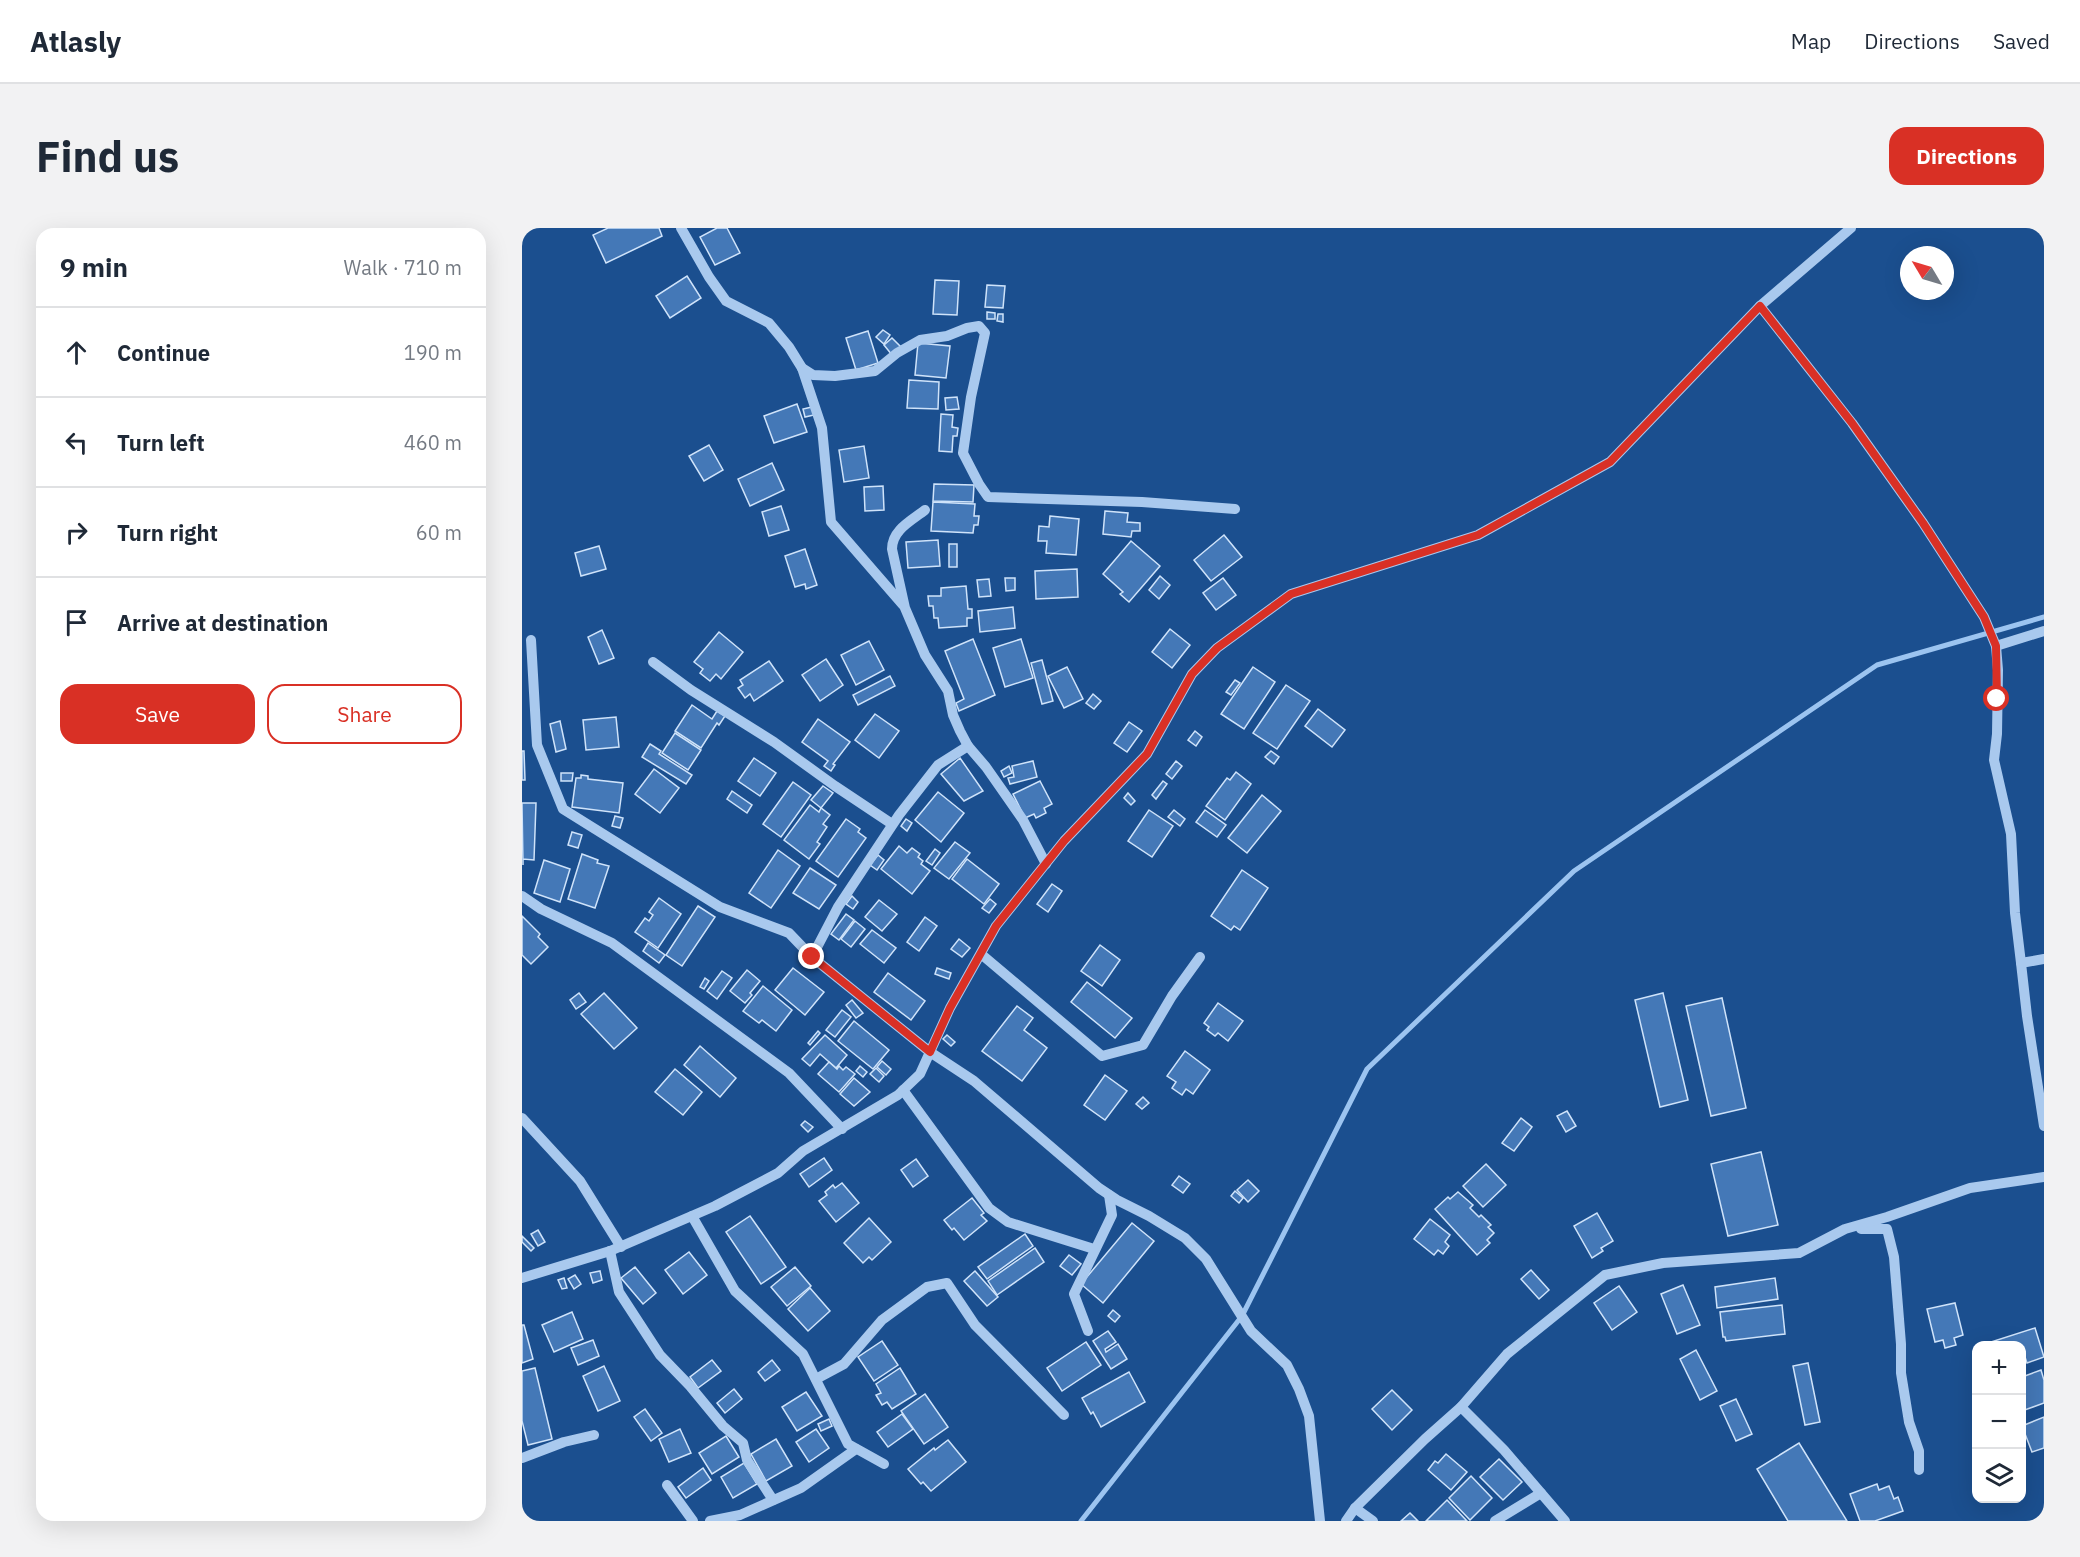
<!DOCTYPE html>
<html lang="en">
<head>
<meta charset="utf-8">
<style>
	body { margin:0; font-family:"IBM Plex Sans",sans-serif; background:#f2f2f3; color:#1f2937 }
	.controls { position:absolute; right:18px; bottom:18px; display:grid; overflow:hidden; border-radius:12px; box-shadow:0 6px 24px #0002 }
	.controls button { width:54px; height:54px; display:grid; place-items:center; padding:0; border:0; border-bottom:2px solid #e0e1e3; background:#fff; color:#1f2937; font:30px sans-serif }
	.compass { position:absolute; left:1378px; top:18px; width:54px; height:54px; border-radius:50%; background:#fff; box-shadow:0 6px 24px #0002; rotate:308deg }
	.stop { position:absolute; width:18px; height:18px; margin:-14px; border:4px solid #d93025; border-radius:50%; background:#fff }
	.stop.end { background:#d93025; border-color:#fff; box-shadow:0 2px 6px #0008 }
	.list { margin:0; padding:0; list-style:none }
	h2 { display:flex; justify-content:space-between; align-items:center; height:78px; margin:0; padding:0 24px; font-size:26px }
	h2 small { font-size:20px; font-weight:400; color:#747a83 }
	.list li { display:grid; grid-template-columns:39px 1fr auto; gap:18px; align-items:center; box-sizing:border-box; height:90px; padding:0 24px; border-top:2px solid #e0e1e3 }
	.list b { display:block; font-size:22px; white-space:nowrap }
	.list em { font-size:20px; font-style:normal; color:#747a83 }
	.actions { display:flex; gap:12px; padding:18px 24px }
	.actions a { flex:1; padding:14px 0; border:2px solid #d93025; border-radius:18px; text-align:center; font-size:21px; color:#d93025 }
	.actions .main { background:#d93025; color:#fff }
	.icon { flex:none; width:33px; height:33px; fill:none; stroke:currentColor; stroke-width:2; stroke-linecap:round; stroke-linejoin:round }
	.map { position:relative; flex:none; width:1522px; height:1293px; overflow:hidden; border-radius:18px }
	header { display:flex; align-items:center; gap:36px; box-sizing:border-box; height:84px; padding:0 30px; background:#fff; border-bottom:2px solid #e0e1e3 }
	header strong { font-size:28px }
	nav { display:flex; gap:33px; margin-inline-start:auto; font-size:21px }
	.intro { display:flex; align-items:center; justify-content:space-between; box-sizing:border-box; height:144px; padding:0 36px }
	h1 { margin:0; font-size:42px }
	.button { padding:15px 27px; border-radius:18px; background:#d93025; color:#fff; font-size:21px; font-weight:700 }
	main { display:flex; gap:36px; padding:0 36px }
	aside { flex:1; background:#fff; border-radius:18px; box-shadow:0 6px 24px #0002 }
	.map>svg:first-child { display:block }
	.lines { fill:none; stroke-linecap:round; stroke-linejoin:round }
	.stream { stroke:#9cc4f0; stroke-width:5 }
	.building { fill:#4478b7; stroke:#cfe3fa; stroke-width:1.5 }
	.minor { stroke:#a9c9ee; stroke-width:10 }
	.route { stroke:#d93025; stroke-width:8 }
</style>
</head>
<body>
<header>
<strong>Atlasly</strong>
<nav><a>Map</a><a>Directions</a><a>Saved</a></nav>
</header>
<div class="intro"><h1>Find us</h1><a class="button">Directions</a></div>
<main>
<aside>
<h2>9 min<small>Walk · 710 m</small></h2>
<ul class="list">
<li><svg class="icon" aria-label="ahead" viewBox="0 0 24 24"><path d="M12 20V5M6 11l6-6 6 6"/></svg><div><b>Continue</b></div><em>190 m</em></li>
<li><svg class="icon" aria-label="left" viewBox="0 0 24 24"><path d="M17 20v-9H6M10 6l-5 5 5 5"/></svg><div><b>Turn left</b></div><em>460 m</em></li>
<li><svg class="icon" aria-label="right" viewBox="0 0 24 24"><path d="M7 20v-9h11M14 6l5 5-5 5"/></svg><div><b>Turn right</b></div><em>60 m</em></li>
<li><svg class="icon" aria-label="arrive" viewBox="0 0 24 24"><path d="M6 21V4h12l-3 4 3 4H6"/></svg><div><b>Arrive at destination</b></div></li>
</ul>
<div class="actions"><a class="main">Save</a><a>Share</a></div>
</aside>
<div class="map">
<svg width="1522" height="1293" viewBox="0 0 1522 1293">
	<rect width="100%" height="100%" fill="#1b4f8f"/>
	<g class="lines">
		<!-- stream -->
		<polyline class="stream" points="559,1293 720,1088 845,841 1052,643 1355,437 1522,389"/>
	</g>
	<!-- building -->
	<g class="building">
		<polygon points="86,0 137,0 140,8 84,35 71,7"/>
		<polygon points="195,0 205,0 218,25 193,37 178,9"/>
		<polygon points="165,48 179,70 148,90 134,68"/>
		<polygon points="413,52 437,53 435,87 411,86"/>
		<polygon points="465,57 483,58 481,80 463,79"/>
		<polygon points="465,84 473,85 473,91 465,91"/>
		<polygon points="476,86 481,86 481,94 475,93"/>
		<polygon points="361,102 368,107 362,116 354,109"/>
		<polygon points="346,103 356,135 334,142 324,110"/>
		<polygon points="370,110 379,119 370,127 362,117"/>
		<polygon points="396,115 428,118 424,150 393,147"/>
		<polygon points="387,152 417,154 416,181 385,180"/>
		<polygon points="435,169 437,181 424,182 423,170"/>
		<polygon points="275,176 285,204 252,215 242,188"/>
		<polygon points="290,179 292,187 283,189 281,181"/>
		<polygon points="419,186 431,187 430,199 436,200 435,208 431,208 430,224 417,223"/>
		<polygon points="187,217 201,242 182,253 167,228"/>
		<polygon points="342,218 347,250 322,254 317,222"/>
		<polygon points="250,235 262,262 228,278 216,251"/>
		<polygon points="412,256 452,257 451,274 411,273"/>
		<polygon points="361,258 362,282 343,283 342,259"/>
		<polygon points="411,274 453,276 452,288 457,288 456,297 452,297 451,305 409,303"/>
		<polygon points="259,278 267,302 247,308 240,284"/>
		<polygon points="583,283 606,285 605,294 618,295 618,303 610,303 609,309 581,306"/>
		<polygon points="528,288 557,291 554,327 524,325 525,313 516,313 517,298 527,299"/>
		<polygon points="702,307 720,329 689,353 672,332"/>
		<polygon points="416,312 418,338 386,340 384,314"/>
		<polygon points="609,313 638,338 607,374 598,366 601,364 581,346"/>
		<rect x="427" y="316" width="8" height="23"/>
		<polygon points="77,318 84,341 59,348 53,325"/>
		<polygon points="283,321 295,357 284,361 283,356 273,359 263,328"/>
		<polygon points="555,341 556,369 514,371 513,343"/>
		<polygon points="638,348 648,357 637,371 627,362"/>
		<polygon points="483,350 493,350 493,362 484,363"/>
		<polygon points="701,350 714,367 694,382 681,365"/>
		<polygon points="467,351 469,368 457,369 455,352"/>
		<polygon points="444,358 446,381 450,381 450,390 445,390 445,398 417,400 416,390 412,390 411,378 407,378 406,368 419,368 419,360"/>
		<polygon points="491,379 493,400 458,404 456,383"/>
		<polygon points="648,401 668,417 650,440 630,424"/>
		<polygon points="80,402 92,430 77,436 66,409"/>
		<polygon points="197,404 221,424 199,451 194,446 188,453 178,445 181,441 172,434"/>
		<polygon points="451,411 473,467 437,483 434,475 442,471 423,423"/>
		<polygon points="499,411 511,450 483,459 471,420"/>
		<polygon points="347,413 362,442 334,457 319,427"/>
		<polygon points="304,431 321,457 298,473 280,447"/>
		<polygon points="520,432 531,473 520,476 509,435"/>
		<polygon points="247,433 261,453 232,473 228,466 223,470 216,460 221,457 218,452"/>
		<polygon points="545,439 561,471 542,480 526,448"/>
		<polygon points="731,439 753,454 722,501 699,486"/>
		<polygon points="368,448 373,458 336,477 331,467"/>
		<polygon points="713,452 718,455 709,467 704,464"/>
		<polygon points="764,457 788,473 755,521 731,505"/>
		<polygon points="571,466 579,473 572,481 564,475"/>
		<polygon points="170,477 190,491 195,483 203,488 197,497 195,495 179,520 153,503"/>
		<polygon points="796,481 823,502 810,519 783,498"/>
		<polygon points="353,486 377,503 357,530 333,512"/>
		<polygon points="94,489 97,519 64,522 61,492"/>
		<polygon points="296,491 328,514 311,536 313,537 309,543 302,538 306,533 280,514"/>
		<polygon points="38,493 44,521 34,524 28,496"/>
		<polygon points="607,494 620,503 605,524 592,515"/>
		<polygon points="673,503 680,509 674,518 666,512"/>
		<polygon points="153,505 179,522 166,542 140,525"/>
		<polygon points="128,516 139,523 137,526 170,547 164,556 120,529"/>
		<polygon points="0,523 2,523 3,552 0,552"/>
		<polygon points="749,523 757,529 752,536 743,529"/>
		<polygon points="232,530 254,545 238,568 216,553"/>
		<polygon points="438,530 461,563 442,573 419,546"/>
		<polygon points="511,533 515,549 488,556 486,550 492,549 490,538"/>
		<polygon points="654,533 660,538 650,551 644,546"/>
		<polygon points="487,538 490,545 482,549 479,543"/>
		<polygon points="132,541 157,560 138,585 113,566"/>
		<polygon points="714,544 729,556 703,592 684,578 705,550 708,552"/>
		<polygon points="39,545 51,545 50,553 39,553"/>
		<polygon points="59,547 66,548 66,551 101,555 97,585 50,579 54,550 59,550"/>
		<polygon points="518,553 530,576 522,580 524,585 514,590 512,586 503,590 491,566"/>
		<polygon points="641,553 645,556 634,571 630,567"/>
		<polygon points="271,554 289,567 259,609 241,596"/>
		<polygon points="301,558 311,565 299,580 289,572"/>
		<polygon points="210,563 230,577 225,585 205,571"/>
		<polygon points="416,564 442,585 419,614 393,592"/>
		<polygon points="606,565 613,573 609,577 602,570"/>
		<polygon points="740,567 759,583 725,625 706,610"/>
		<polygon points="0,575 14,575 12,632 1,631 1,637"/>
		<polygon points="288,577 297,584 299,580 308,587 301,596 305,599 295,614 298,616 287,631 262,612"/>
		<polygon points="627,582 651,598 630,629 606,613"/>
		<polygon points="652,582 663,591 658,598 646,589"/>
		<polygon points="683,582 704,597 695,609 674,594"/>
		<polygon points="93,588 101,590 98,600 90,598"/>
		<polygon points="324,591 338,601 336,604 344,610 316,649 294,633"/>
		<polygon points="384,591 390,595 385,603 379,598"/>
		<polygon points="50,604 60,607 56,620 46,617"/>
		<polygon points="433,614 448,625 427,651 412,640"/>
		<polygon points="377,618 385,625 390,620 398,626 396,629 401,633 399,636 408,643 390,666 359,641"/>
		<polygon points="413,621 418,625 410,637 404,633"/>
		<polygon points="256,622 278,638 249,680 227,665"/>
		<polygon points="60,626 76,632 75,635 87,638 73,680 46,671"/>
		<polygon points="356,627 362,632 355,642 348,637"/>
		<polygon points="445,631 477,656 462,676 430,651"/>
		<polygon points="22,632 48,641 38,674 12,665"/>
		<polygon points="288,640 314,657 297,681 271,665"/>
		<polygon points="720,642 746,660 718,702 712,698 709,702 689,688"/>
		<polygon points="530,656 540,663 526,684 515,676"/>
		<polygon points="330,668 336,674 331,681 324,676"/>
		<polygon points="137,670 159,686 136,720 113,704 123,690 127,693 131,687 127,684"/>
		<polygon points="468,671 474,676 467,685 460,680"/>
		<polygon points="357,672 375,686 360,703 343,689"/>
		<polygon points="176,678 193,689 160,738 144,727"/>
		<polygon points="324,686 332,692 317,712 309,706"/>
		<polygon points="0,688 18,706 16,709 26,719 9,736 0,727"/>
		<polygon points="403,689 415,698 397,723 385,714"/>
		<polygon points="333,693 343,701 329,719 319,711"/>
		<polygon points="350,702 374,720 362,735 338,716"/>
		<polygon points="437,711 448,720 440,729 429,721"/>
		<polygon points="126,715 143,727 137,735 121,723"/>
		<polygon points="578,717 598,732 580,758 559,743"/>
		<polygon points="271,740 302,764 283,787 253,762"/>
		<polygon points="415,740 429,745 427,751 413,746"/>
		<polygon points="225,742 238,753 228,765 230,767 223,775 208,763"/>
		<polygon points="200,743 210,750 195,771 185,763"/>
		<polygon points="366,745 403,773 389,792 352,764"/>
		<polygon points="183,750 187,753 182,761 178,759"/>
		<polygon points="565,754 610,790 593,810 549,774"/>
		<polygon points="241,758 270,782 254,803 240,792 237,795 221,783"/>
		<polygon points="57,765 64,774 54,781 48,772"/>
		<polygon points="82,765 115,800 92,821 59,786"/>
		<polygon points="1141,765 1166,872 1138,879 1113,772"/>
		<polygon points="1200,770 1224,880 1189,888 1164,778"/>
		<polygon points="330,772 341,785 334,790 324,777"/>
		<polygon points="696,775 721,793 706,813 696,805 693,808 685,802 687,799 682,795"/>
		<polygon points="495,778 511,790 502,802 525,820 500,853 460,823"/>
		<polygon points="320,782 329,789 313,809 304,802"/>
		<polygon points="332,793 367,822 351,841 316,813"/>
		<polygon points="296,803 298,805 288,817 286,815"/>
		<polygon points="303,807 325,827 314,840 298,826 288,838 280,831"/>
		<polygon points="425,807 433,814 429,818 421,811"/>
		<polygon points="178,818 214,850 198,869 162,837"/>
		<polygon points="663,823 688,842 671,866 664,861 660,867 650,860 654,854 645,848"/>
		<polygon points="360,833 369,841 364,847 355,839"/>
		<polygon points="307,834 315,841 317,838 321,842 324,839 333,846 317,864 296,846"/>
		<polygon points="338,838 345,844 341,849 334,843"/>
		<polygon points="354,840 362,848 357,854 348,846"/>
		<polygon points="153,841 180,864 161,887 133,864"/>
		<polygon points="583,847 605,863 583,892 562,877"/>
		<polygon points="332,850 348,864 332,878 318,866"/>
		<polygon points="621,869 627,875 620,881 614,876"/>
		<polygon points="1045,883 1054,898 1044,904 1035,888"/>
		<polygon points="999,890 1010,899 992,923 980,915"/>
		<polygon points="283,893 291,899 286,904 279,897"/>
		<polygon points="1239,924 1256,997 1206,1008 1189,936"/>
		<polygon points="302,930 310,942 287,959 278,946"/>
		<polygon points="394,931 406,948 391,959 379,942"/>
		<polygon points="964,936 984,957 961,979 941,958"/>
		<polygon points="657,948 668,956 661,965 650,957"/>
		<polygon points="726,952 737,963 726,974 715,962"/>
		<polygon points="320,955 337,975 314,994 297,973 305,967 303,964 311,957 313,960"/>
		<polygon points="713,963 721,970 717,975 709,968"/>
		<polygon points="936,964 951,977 948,980 957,989 959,987 969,997 966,999 972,1005 965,1012 968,1015 955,1027 913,981 926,969 928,971"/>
		<polygon points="450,970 462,985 459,987 465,993 442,1012 432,1000 430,1002 422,992"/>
		<polygon points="1075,985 1091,1013 1079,1020 1081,1023 1070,1030 1052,998"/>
		<polygon points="228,988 264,1039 239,1056 204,1004"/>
		<polygon points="347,990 369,1014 350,1032 347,1029 341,1035 322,1015"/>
		<polygon points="908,991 928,1007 923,1014 927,1018 921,1026 916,1022 912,1027 892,1011"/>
		<polygon points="610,995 632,1013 581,1075 559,1056"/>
		<polygon points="16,1002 23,1014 16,1018 9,1006"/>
		<polygon points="503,1006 511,1018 465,1051 456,1039"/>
		<polygon points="0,1008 12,1020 9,1023 0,1014"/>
		<polygon points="513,1020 522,1034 475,1067 466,1053"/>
		<polygon points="167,1024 185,1047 161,1066 143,1042"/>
		<polygon points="547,1027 559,1036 550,1047 538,1038"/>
		<polygon points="113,1039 134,1065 121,1076 99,1050"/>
		<polygon points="273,1039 289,1058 265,1078 249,1059"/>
		<polygon points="1009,1042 1027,1062 1017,1071 999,1051"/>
		<polygon points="78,1043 80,1052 71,1055 68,1045"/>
		<polygon points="453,1043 476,1069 465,1078 442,1053"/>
		<polygon points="53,1047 59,1056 52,1061 46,1051"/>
		<polygon points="42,1050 45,1060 40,1061 36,1052"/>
		<polygon points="1253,1050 1256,1071 1195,1080 1193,1059"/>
		<polygon points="1161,1057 1178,1097 1155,1106 1139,1066"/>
		<polygon points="1097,1058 1115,1084 1090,1102 1072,1075"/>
		<polygon points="288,1060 308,1083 286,1103 266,1081"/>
		<polygon points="1433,1075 1441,1107 1432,1110 1434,1117 1423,1120 1421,1112 1413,1114 1405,1081"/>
		<polygon points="1260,1077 1263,1106 1204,1113 1203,1109 1201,1109 1198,1084"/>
		<polygon points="591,1082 598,1088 593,1094 586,1088"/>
		<polygon points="50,1084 61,1111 32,1124 20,1097"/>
		<polygon points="0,1097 2,1097 11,1131 0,1135"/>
		<polygon points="1513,1100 1522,1129 1505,1135 1501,1123 1500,1123 1500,1118 1470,1118 1469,1114"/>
		<polygon points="586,1103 594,1114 583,1121 584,1124 596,1116 605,1131 589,1141 571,1113"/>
		<polygon points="71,1112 77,1128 56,1137 49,1120"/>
		<polygon points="360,1113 376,1137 352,1153 336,1129"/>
		<polygon points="564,1114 579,1137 540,1163 525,1140"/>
		<polygon points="1174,1122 1195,1163 1178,1172 1158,1131"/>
		<polygon points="190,1132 199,1143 176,1160 168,1149"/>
		<polygon points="250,1132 258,1142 243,1153 236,1144"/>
		<polygon points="1286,1135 1298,1194 1283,1197 1271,1138"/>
		<polygon points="82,1138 98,1173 76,1183 61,1148"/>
		<polygon points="13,1140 30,1211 6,1217 0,1193 0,1143"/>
		<polygon points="378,1140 394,1166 370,1181 365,1174 360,1177 354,1167 359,1165 354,1156"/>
		<polygon points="1519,1142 1522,1152 1522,1175 1500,1183 1500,1149"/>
		<polygon points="607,1144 623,1174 579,1199 571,1184 569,1186 560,1170"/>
		<polygon points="212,1161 220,1171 203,1185 195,1175"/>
		<polygon points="870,1162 890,1182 870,1202 850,1181"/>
		<polygon points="284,1164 300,1188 275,1203 260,1179"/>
		<polygon points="403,1166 426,1199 402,1216 379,1183"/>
		<polygon points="1214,1171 1230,1206 1214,1213 1198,1178"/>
		<polygon points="123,1181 140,1205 129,1213 112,1189"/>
		<polygon points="380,1186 391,1201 366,1219 355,1204"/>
		<polygon points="1522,1189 1522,1220 1510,1224 1500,1198"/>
		<polygon points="307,1191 310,1198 299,1203 296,1196"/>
		<polygon points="158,1201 169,1225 147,1234 137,1211"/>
		<polygon points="294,1201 307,1220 287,1234 274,1214"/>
		<polygon points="204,1208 217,1229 190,1246 177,1225"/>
		<polygon points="254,1211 270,1238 244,1253 229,1226"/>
		<polygon points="426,1212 444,1234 409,1263 401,1254 399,1256 386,1241 412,1220 413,1222"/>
		<polygon points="1277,1215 1325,1293 1266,1293 1235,1241"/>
		<polygon points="924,1226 945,1244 929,1262 906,1242 913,1233 916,1235"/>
		<polygon points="977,1231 1000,1254 981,1272 958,1249"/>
		<polygon points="222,1235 235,1256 211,1270 199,1249"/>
		<polygon points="181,1240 189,1252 164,1270 156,1259"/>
		<polygon points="949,1248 970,1270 948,1292 927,1270"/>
		<polygon points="1355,1256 1357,1262 1367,1258 1372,1271 1376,1269 1381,1283 1353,1293 1338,1293 1328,1266"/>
		<polygon points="925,1272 945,1293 904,1293"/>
		<polygon points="888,1285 896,1293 879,1293"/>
	</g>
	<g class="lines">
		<!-- minor -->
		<g class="minor">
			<polyline points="159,0 187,49 204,73 247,95 267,119 280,140 291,147 313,148 353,143 375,125 398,112 425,108 445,100 457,98 463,105 449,169 441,225 457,256 466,269 620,274 713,281"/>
			<polyline points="1238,78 1330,195 1401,295 1462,389 1474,418 1476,442 1475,506 1472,532 1489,606 1493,685 1499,735"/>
			<polyline points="280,140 300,200 309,294 381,377"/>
			<path d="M403,282C389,293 370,302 370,321L383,380L403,427L426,463L431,487L438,503L446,518L464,539L501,592L524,636"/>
			<polyline points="9,412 15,517 41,581 198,679 267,705 290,729 408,824 452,853 577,960 595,972 627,988 663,1010 684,1031 729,1103 765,1137 777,1161 787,1188 798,1293"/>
			<polyline points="1474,418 1522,403"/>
			<polyline points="131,434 169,462 252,514 313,558 370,596"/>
			<polyline points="0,668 19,681 90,715 267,845 320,901"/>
			<polyline points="459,726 580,828 621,817 650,768 678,729"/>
			<polyline points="290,729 316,679 377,587 416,537 446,518"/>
			<polyline points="1522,731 1499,735 1505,788 1522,898"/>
			<polyline points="381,862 467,980 486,994 572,1021"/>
			<polyline points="0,890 58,953 99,1019"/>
			<polyline points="170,988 213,1063 281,1126 326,1216 362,1236"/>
			<polyline points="1339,1001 1365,1001 1372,1029 1379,1116 1379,1145 1387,1194 1397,1223 1397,1242"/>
			<polyline points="88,1023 97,1064 138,1127 168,1158 201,1198 221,1215 225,1232 251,1272"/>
			<polyline points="0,1050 88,1023 193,978 256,945 281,923 376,867 398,846 428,780 474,698 542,613 625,526 670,446 695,420 769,366 956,307 1088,234 1238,78 1329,0"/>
			<polyline points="566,1103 552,1066 590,987 587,967"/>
			<polyline points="294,1151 322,1136 360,1092 405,1059 425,1055 453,1097 542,1187"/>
			<polyline points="939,1179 982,1222 1043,1293"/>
			<polyline points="0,1230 42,1214 72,1207"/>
			<polyline points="145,1257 171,1293"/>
			<polyline points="833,1280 851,1293"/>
			<polyline points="188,1293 218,1287 279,1260 334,1221"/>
			<polyline points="824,1293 833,1280 903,1211 939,1179 985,1126 1083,1047 1141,1035 1277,1025 1323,1001 1365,989 1448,960 1522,949"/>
			<polyline points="973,1293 1019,1265"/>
		</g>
	</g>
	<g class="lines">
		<!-- route -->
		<polyline class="route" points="290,729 408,824 428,780 474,698 542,613 625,526 670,446 695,420 769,366 956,307 1088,234 1238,78 1330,195 1401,295 1462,389 1474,418 1475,471"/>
	</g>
</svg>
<div class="controls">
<button>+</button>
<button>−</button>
<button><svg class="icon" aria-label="layers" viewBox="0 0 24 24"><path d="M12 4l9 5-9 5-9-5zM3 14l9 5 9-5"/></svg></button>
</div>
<svg class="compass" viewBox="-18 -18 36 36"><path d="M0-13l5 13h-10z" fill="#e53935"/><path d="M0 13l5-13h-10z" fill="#747a83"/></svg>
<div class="stop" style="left:1475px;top:471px"></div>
<div class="stop end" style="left:290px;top:729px"></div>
</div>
</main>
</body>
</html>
